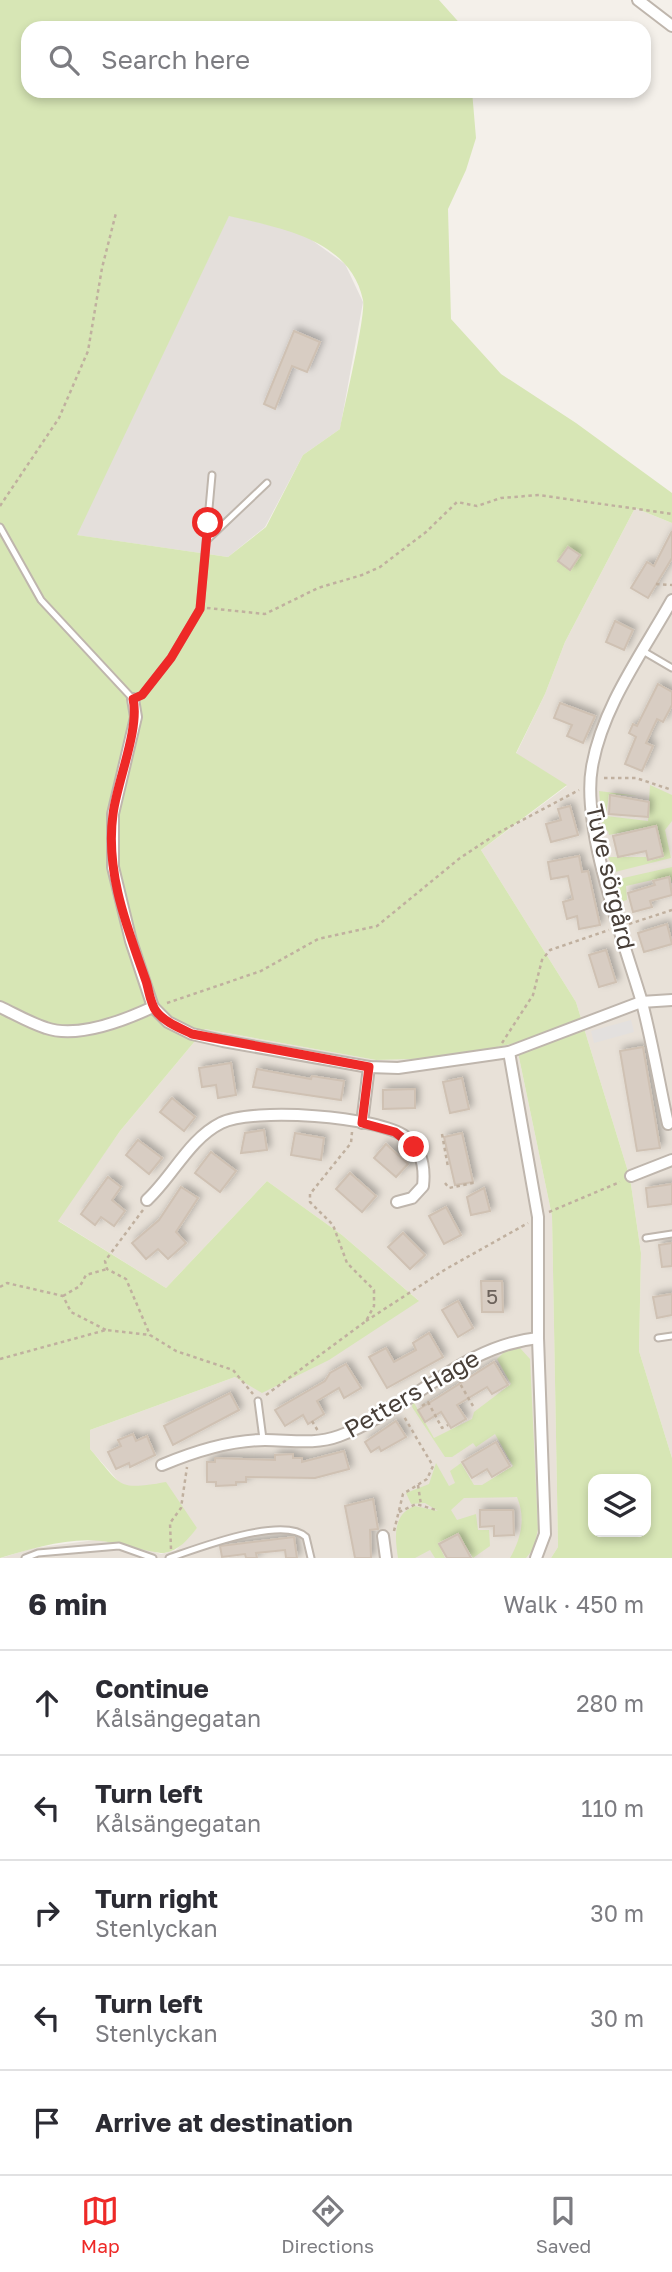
<!DOCTYPE html>
<html lang="en">
<head>
<meta charset="utf-8">
<style>
	body { margin:0; font-family:"Golos Text",sans-serif; background:#f2f2f3; color:#2b2b33 }
	.controls { position:absolute; right:21px; bottom:21px; display:grid; overflow:hidden; border-radius:14px; box-shadow:0 4px 10px #0003 }
	.controls button { width:63px; height:63px; display:grid; place-items:center; padding:0; border:0; border-bottom:2px solid #e1e1e2; background:#fff; color:#2b2b33; font:35px sans-serif }
	.stop { position:absolute; width:21px; height:21px; margin:-16px; border:5px solid #ee2927; border-radius:50%; background:#fff }
	.stop.end { background:#ee2927; border-color:#fff; box-shadow:0 2px 7px #0008 }
	.list { margin:0; padding:0; list-style:none }
	h2 { display:flex; justify-content:space-between; align-items:center; height:91px; margin:0; padding:0 28px; font-size:30px }
	h2 small { font-size:23px; font-weight:400; color:#7c7c81 }
	.list li { display:grid; grid-template-columns:46px 1fr auto; gap:21px; align-items:center; box-sizing:border-box; height:105px; padding:0 28px; border-top:2px solid #e1e1e2 }
	.list b { display:block; font-size:26px; white-space:nowrap }
	.list p { margin:0; font-size:23px; white-space:nowrap; color:#7c7c81 }
	.list em { font-size:23px; font-style:normal; color:#7c7c81 }
	.icon { flex:none; width:38px; height:38px; fill:none; stroke:currentColor; stroke-width:2; stroke-linecap:round; stroke-linejoin:round }
	.map { position:relative; flex:none; width:672px; height:1558px; overflow:hidden }
	.search { position:absolute; background:#fff; box-shadow:0 4px 10px #0003; left:21px; right:21px; top:21px; height:77px; display:flex; align-items:center; gap:18px; box-sizing:border-box; padding:0 24px; border-radius:21px; color:#7c7c81; font-size:26px }
	.sheet { height:616px; background:#fff }
	nav { display:flex; justify-content:space-around; align-items:center; box-sizing:border-box; height:98px; border-top:2px solid #e1e1e2; background:#fff; font-size:19px; color:#7c7c81 }
	nav a { display:grid; justify-items:center; gap:4px }
	nav .on { color:#ee2927 }
	.map>svg:first-child { display:block }
	.residential { fill:#e8e1d8 }
	.industrial { fill:#e4dfdb }
	.green { fill:#d7e6b5; fill-rule:evenodd }
	.parking { fill:#e3e0de }
	.building { fill:#d8cdc3; stroke:#cfc1b3; stroke-width:2; filter:url(#shadow) }
	.lines { fill:none; stroke-linecap:round; stroke-linejoin:round }
	.service-casing { stroke:#bfb6ad; stroke-width:9 }
	.minor-casing { stroke:#bfb6ad; stroke-width:14 }
	.path { stroke:#c0b09f; stroke-width:2.5; stroke-dasharray:3.5 3.5; stroke-linecap:butt }
	.service { stroke:#fff; stroke-width:5 }
	.minor { stroke:#fff; stroke-width:10 }
	.route { stroke:#ee2927; stroke-width:9 }
	.labels { text-anchor:middle; stroke-width:5; stroke-linejoin:round; paint-order:stroke }
	.number-label { font-size:21px; fill:#6c625b }
	.street-label { font-size:24px; fill:#483f38; stroke:#fff }
</style>
</head>
<body>
<div class="map">
<svg width="672" height="1558" viewBox="0 0 672 1558">
	<defs>
		<filter id="shadow"><feDropShadow dx="3.5" dy="-3.5" stdDeviation="3.5" flood-color="#0004"/></filter>
	</defs>
	<rect width="100%" height="100%" fill="#f4f0ea"/>
	<!-- residential -->
	<g class="residential">
		<polygon points="635,508 672,523 672,1458 639,1351 641,1253 630,1178 576,1002 481,850 567,786 516,754 545,694 565,642"/>
		<polygon points="205,1029 376,1060 449,1058 516,1043 552,1216 558,1547 551,1558 1,1558 33,1548 96,1540 137,1546 161,1554 176,1550 197,1528 119,1482 90,1449 90,1430 235,1377 418,1300 342,1235 267,1181 166,1288 57,1220 120,1131"/>
	</g>
	<!-- industrial -->
	<polygon class="industrial" points="229,215 302,233 345,264 363,302 340,429 303,455 265,527 228,557 76,535"/>
	<!-- green -->
	<g class="green">
		<path d="M0,0H439L464,28H28V91H472L476,138L466,170L448,209L451,319L501,374L576,423L672,493V523L635,508L565,642L545,694L516,753L567,785L481,850L576,1002L630,1178L641,1253L639,1351L672,1458V1558H551L558,1547L552,1216L516,1043L449,1058L376,1060L205,1029L120,1131L58,1221L166,1288L267,1181L342,1235L419,1301L329,1360L262,1393L235,1377L90,1430V1449C122,1486 116,1491 166,1482L197,1528C188,1539 179,1551 164,1553C157,1554 113,1542 101,1541C69,1537 30,1549 0,1558ZM229,216C280,228 350,239 363,300C366,316 344,407 340,429L303,455L266,527L228,557L77,535ZM593,1479H646V1532H593Z"/>
		<polygon points="650,785 672,795 672,821 665,830 671,858 615,872 608,857 646,857 648,861 664,857 657,825 609,835 608,831 603,831 599,791 637,796 609,794 606,816 648,821"/>
		<polygon points="672,867 672,883 670,876 626,886 627,900 620,902 615,883 619,879"/>
		<path d="M520,1348L530,1359L538,1529L534,1548L526,1558H510C521,1539 526,1518 517,1497L464,1498L451,1510L457,1520L476,1514L478,1530H489L490,1546L473,1558L458,1533L438,1543L445,1558H435L430,1550L415,1558H398C395,1538 392,1514 415,1506L438,1511L425,1503L411,1504L406,1493L429,1484L436,1463L449,1486L455,1483L450,1471L461,1463L474,1485H482L513,1466L495,1434L476,1447L473,1443L452,1457H445L412,1407L413,1401L434,1438L472,1419L474,1412L511,1384L497,1359L507,1349Z"/>
	</g>
	<!-- parking -->
	<polygon class="parking" points="631,1020 634,1032 594,1043 591,1031"/>
	<!-- building -->
	<g class="building">
		<polygon points="294,331 320,342 307,372 292,366 275,409 264,404"/>
		<polygon points="672,531 672,558 648,598 631,588 647,562 654,566"/>
		<polygon points="568,547 580,555 570,570 558,561"/>
		<polygon points="615,621 633,630 624,650 606,642"/>
		<polygon points="658,684 672,692 672,705 663,722 657,719 646,743 653,746 642,771 625,764 636,737 629,733 633,724 637,726"/>
		<polygon points="560,703 595,716 583,743 567,736 572,725 554,718"/>
		<polygon points="610,795 649,802 648,817 609,814"/>
		<polygon points="570,806 578,835 551,842 546,824 561,820 558,809"/>
		<polygon points="656,826 663,856 648,860 646,851 618,857 613,836"/>
		<polygon points="579,856 582,872 588,871 600,925 579,929 577,916 567,919 563,902 573,899 568,876 551,879 548,862"/>
		<polygon points="669,877 672,895 650,901 652,907 633,912 628,893 655,885 653,881"/>
		<polygon points="667,924 672,944 644,952 638,933"/>
		<polygon points="606,950 616,982 599,987 589,955"/>
		<polygon points="643,1047 660,1148 637,1151 620,1051"/>
		<polygon points="231,1063 236,1095 218,1098 216,1085 202,1087 199,1068"/>
		<polygon points="257,1069 311,1079 312,1076 344,1081 341,1100 253,1087"/>
		<polygon points="462,1078 469,1109 450,1113 443,1082"/>
		<polygon points="415,1089 415,1108 383,1109 383,1090"/>
		<polygon points="172,1098 195,1117 184,1131 160,1112"/>
		<polygon points="264,1130 267,1150 241,1153 245,1133"/>
		<polygon points="295,1133 324,1138 321,1160 291,1155"/>
		<polygon points="462,1133 473,1182 455,1185 444,1137"/>
		<polygon points="138,1140 162,1158 149,1174 126,1155"/>
		<polygon points="386,1144 408,1164 396,1177 374,1158"/>
		<polygon points="211,1152 236,1171 220,1192 195,1173"/>
		<polygon points="350,1173 376,1196 362,1212 336,1189"/>
		<polygon points="108,1177 121,1187 112,1200 125,1211 114,1226 101,1217 95,1225 81,1214"/>
		<polygon points="672,1184 672,1204 648,1207 646,1188"/>
		<polygon points="181,1187 198,1198 176,1232 186,1243 168,1259 158,1249 146,1259 132,1243 159,1220"/>
		<polygon points="484,1188 490,1211 471,1215 467,1197"/>
		<polygon points="446,1207 461,1235 444,1244 429,1216"/>
		<polygon points="403,1233 425,1255 410,1269 388,1247"/>
		<polygon points="672,1243 672,1266 662,1267 659,1245"/>
		<polygon points="481,1281 502,1281 503,1312 482,1312"/>
		<polygon points="672,1294 672,1315 657,1318 653,1297"/>
		<polygon points="458,1301 473,1328 458,1337 442,1310"/>
		<polygon points="429,1333 443,1357 387,1388 369,1357 386,1348 394,1362 416,1350 413,1343"/>
		<polygon points="494,1362 508,1385 492,1394 487,1387 457,1405 466,1419 451,1428 441,1412 425,1422 418,1410"/>
		<polygon points="346,1364 361,1388 344,1398 339,1388 317,1401 324,1414 308,1424 303,1415 285,1426 275,1410 325,1381 330,1373"/>
		<polygon points="230,1393 239,1410 173,1445 164,1426"/>
		<polygon points="396,1421 406,1437 381,1451 379,1447 371,1452 365,1442"/>
		<polygon points="133,1434 136,1441 147,1436 155,1455 130,1467 129,1463 116,1469 108,1452 121,1446 118,1440"/>
		<polygon points="496,1442 510,1466 492,1477 487,1469 472,1478 462,1462"/>
		<polygon points="344,1451 349,1469 315,1478 246,1477 246,1482 236,1482 236,1485 216,1486 216,1482 207,1482 207,1462 215,1462 215,1458 275,1460 275,1455 293,1454 293,1458 302,1458 302,1462"/>
		<polygon points="373,1499 378,1529 370,1530 371,1558 355,1558 345,1506"/>
		<polygon points="480,1510 513,1510 514,1535 494,1536 494,1526 480,1527"/>
		<polygon points="458,1534 471,1558 447,1558 439,1544"/>
		<polygon points="294,1537 297,1558 286,1558 285,1550 256,1553 257,1558 246,1558 245,1554 222,1557 220,1546"/>
	</g>
	<g class="lines">
		<!-- service casing -->
		<g class="service-casing">
			<g id="service">
				<polyline points="0,527 41,600 133,699 142,695 171,658 200,609 212,475"/>
				<polyline points="207,540 267,483"/>
				<polyline points="643,651 672,668"/>
				<polyline points="646,1238 672,1234"/>
				<polyline points="658,1338 672,1336"/>
				<polyline points="258,1401 263,1439"/>
				<polyline points="25,1558 38,1553 119,1546 153,1558"/>
				<path d="M169,1558C196,1549 283,1515 306,1537L311,1558"/>
			</g>
		</g>
		<!-- minor casing -->
		<g class="minor-casing">
			<g id="minor">
				<polyline points="638,0 672,26"/>
				<polyline points="133,699 136,717 113,814 113,867 131,941 153,1007 168,1022 192,1034 223,1041 369,1067 398,1068 509,1052 641,1002 672,1000"/>
				<path d="M0,1007C15,1014 30,1023 46,1028C78,1039 125,1020 153,1007"/>
				<polyline points="509,1052 538,1217 538,1338 545,1534 536,1558"/>
				<polyline points="362,1123 369,1067"/>
				<path d="M668,1124C659,1083 652,1040 641,999C623,939 581,827 592,767C602,707 643,652 672,600"/>
				<polyline points="631,1176 672,1160"/>
				<path d="M147,1200C173,1176 189,1139 221,1123C253,1107 378,1116 406,1137C422,1149 425,1168 423,1186L412,1198L397,1202"/>
				<path d="M162,1465C193,1452 231,1440 265,1440C290,1440 315,1445 339,1436C410,1410 460,1346 538,1338"/>
				<polyline points="383,1536 386,1558"/>
			</g>
		</g>
		<!-- path -->
		<g class="path">
			<polyline points="0,506 59,418 88,351 102,268 116,213"/>
			<polyline points="656,584 672,585"/>
			<polyline points="207,608 265,614 318,588 362,575 380,567 426,532 457,502 477,506 501,498 539,495 672,514"/>
			<polyline points="604,778 636,778 672,790"/>
			<polyline points="629,924 672,910"/>
			<polyline points="167,1003 261,971 318,939 377,926 460,858 498,833 579,790"/>
			<polyline points="502,1043 533,995 542,960 550,950 609,930"/>
			<polyline points="442,1134 448,1167"/>
			<polyline points="445,1183 449,1188 477,1182"/>
			<polyline points="143,1210 105,1261 107,1269 126,1279 150,1335 176,1351 233,1370 253,1394"/>
			<polyline points="549,1212 620,1182"/>
			<polyline points="0,1287 7,1283 63,1296 71,1312 106,1330"/>
			<polyline points="63,1296 80,1286 86,1275 107,1269"/>
			<polyline points="366,1321 446,1269 528,1223"/>
			<polyline points="0,1359 106,1330 150,1335"/>
			<polyline points="462,1380 459,1382 473,1406"/>
			<polyline points="266,1395 366,1321 374,1306 374,1290 347,1263 333,1225 310,1202 310,1194 351,1143 352,1132"/>
			<polyline points="422,1406 428,1402 442,1428 448,1425"/>
			<polyline points="312,1421 318,1431"/>
			<polyline points="418,1485 421,1505"/>
			<polyline points="399,1512 416,1504 436,1510 437,1508"/>
			<polyline points="394,1531 403,1494 427,1479 433,1466 403,1415"/>
			<polyline points="171,1549 170,1523 181,1508 187,1467"/>
		</g>
		<!-- service -->
		<use href="#service" class="service"/>
		<!-- minor -->
		<use href="#minor" class="minor"/>
	</g>
	<g class="lines">
		<!-- route -->
		<path class="route" d="M208,523L200,609L171,658L142,695L133,699C140,728 117,782 113,814C105,872 127,927 146,981C149,990 150,1003 156,1011C164,1022 180,1028 192,1034L369,1067L362,1123L395,1132L414,1147"/>
	</g>
	<g class="labels">
		<!-- number labels -->
		<g class="number-label">
			<text x="492" y="1304">5</text>
		</g>
		<!-- street labels -->
		<g class="street-label">
			<text transform="translate(610 877) rotate(77)" y="8">Tuve sörgård</text>
			<text transform="translate(412 1394) rotate(-30)" y="8">Petters Hage</text>
		</g>
	</g>
</svg>
<div class="controls">
<button><svg class="icon" aria-label="layers" viewBox="0 0 24 24"><path d="M12 4l9 5-9 5-9-5zM3 14l9 5 9-5"/></svg></button>
</div>
<div class="stop" style="left:208px;top:523px"></div>
<div class="stop end" style="left:414px;top:1147px"></div>
<div class="search"><svg class="icon" aria-label="search" viewBox="0 0 24 24"><circle cx="10" cy="10" r="6"/><path d="M15 15l6 6"/></svg>Search here</div>
</div>
<section class="sheet">
<h2>6 min<small>Walk · 450 m</small></h2>
<ul class="list">
<li><svg class="icon" aria-label="ahead" viewBox="0 0 24 24"><path d="M12 20V5M6 11l6-6 6 6"/></svg><div><b>Continue</b><p>Kålsängegatan</p></div><em>280 m</em></li>
<li><svg class="icon" aria-label="left" viewBox="0 0 24 24"><path d="M17 20v-9H6M10 6l-5 5 5 5"/></svg><div><b>Turn left</b><p>Kålsängegatan</p></div><em>110 m</em></li>
<li><svg class="icon" aria-label="right" viewBox="0 0 24 24"><path d="M7 20v-9h11M14 6l5 5-5 5"/></svg><div><b>Turn right</b><p>Stenlyckan</p></div><em>30 m</em></li>
<li><svg class="icon" aria-label="left" viewBox="0 0 24 24"><path d="M17 20v-9H6M10 6l-5 5 5 5"/></svg><div><b>Turn left</b><p>Stenlyckan</p></div><em>30 m</em></li>
<li><svg class="icon" aria-label="arrive" viewBox="0 0 24 24"><path d="M6 21V4h12l-3 4 3 4H6"/></svg><div><b>Arrive at destination</b></div></li>
</ul>
</section>
<nav>
<a class="on"><svg class="icon" aria-label="map" viewBox="0 0 24 24"><path d="M3 6l6-2 6 2 6-2v14l-6 2-6-2-6 2zM9 4v14M15 6v14"/></svg>Map</a>
<a><svg class="icon" aria-label="directions" viewBox="0 0 24 24"><path d="M12 3l9 9-9 9-9-9zM9 14v-3h6M13 9l2 2-2 2"/></svg>Directions</a>
<a><svg class="icon" aria-label="saved" viewBox="0 0 24 24"><path d="M7 4h10v16l-5-4-5 4z"/></svg>Saved</a>
</nav>
</body>
</html>
